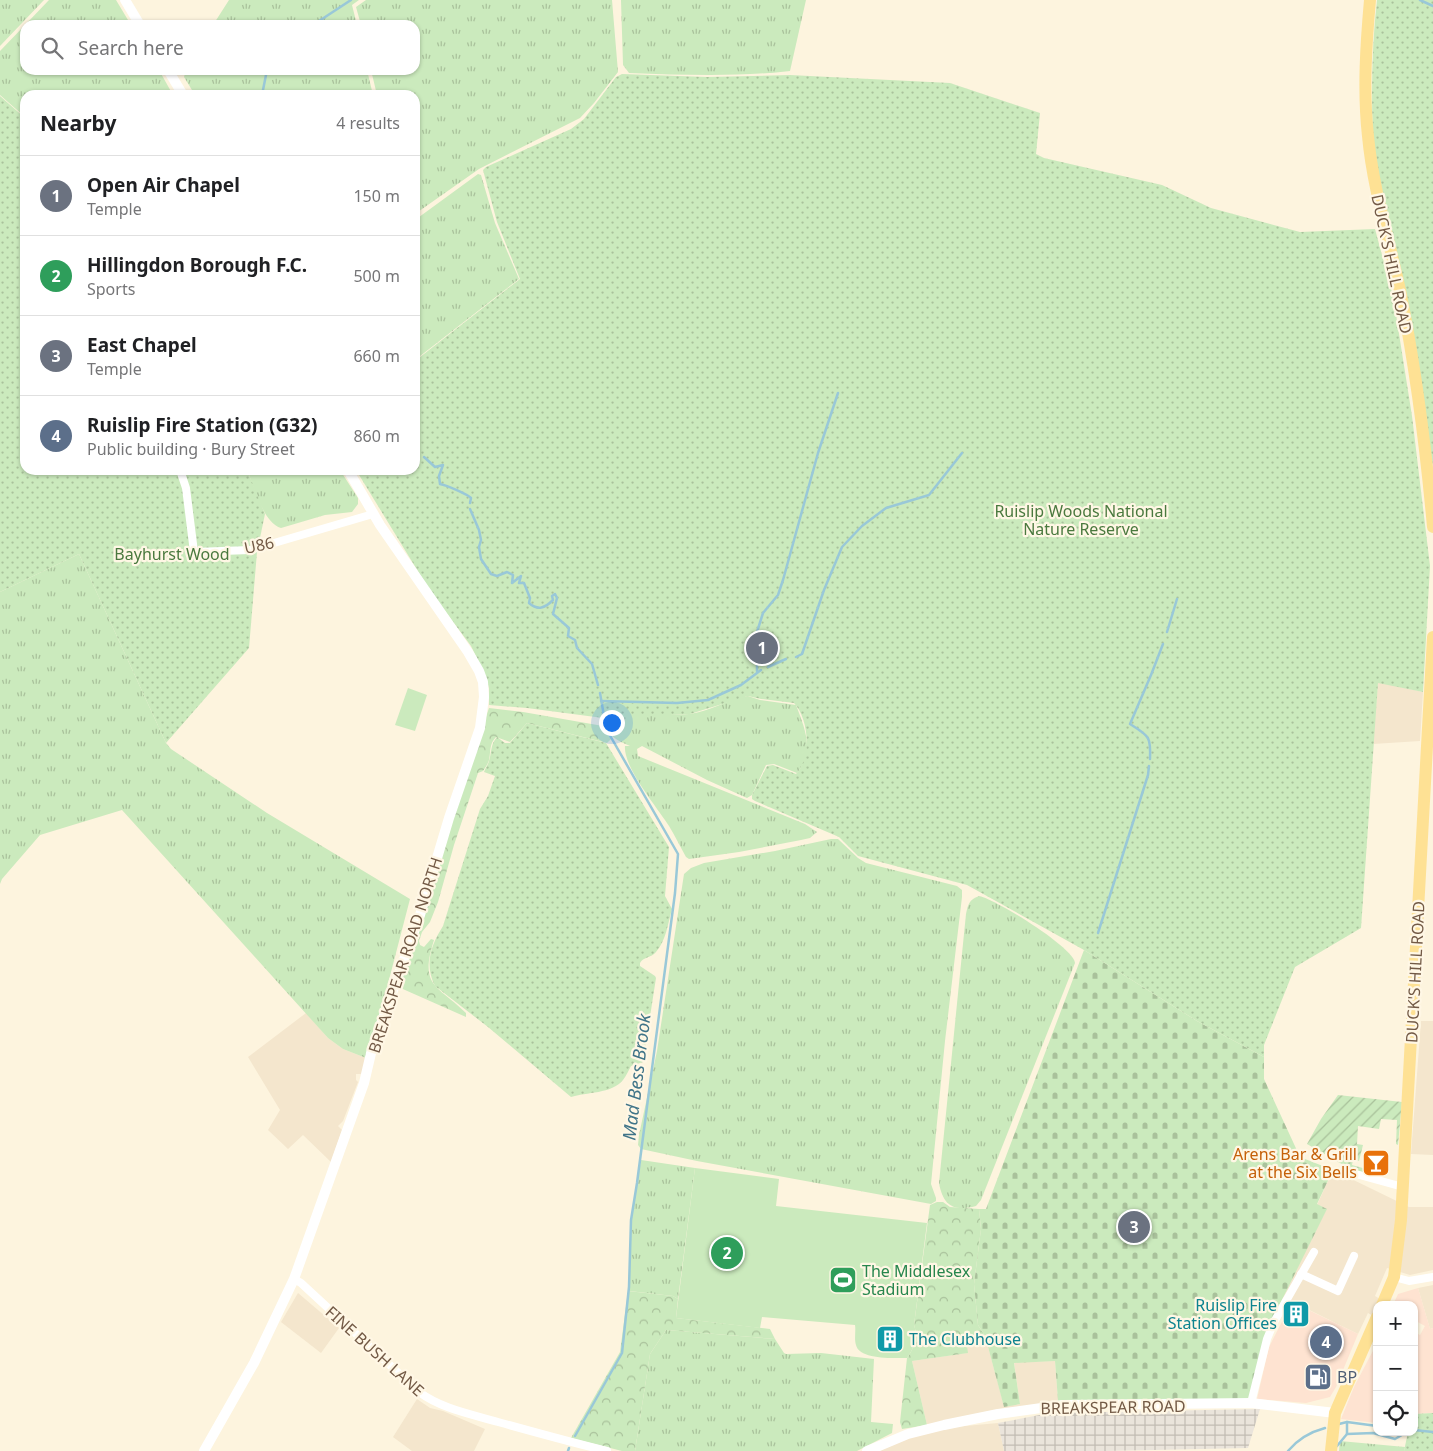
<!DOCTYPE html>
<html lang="en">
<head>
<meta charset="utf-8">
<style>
	body { margin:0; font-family:"Noto Sans",sans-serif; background:#f2f2f2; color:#202124 }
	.controls { position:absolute; right:15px; bottom:15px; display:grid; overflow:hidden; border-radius:10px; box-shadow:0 1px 4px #0004 }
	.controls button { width:45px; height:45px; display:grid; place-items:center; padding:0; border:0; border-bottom:1px solid #e0e0e0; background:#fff; color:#202124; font:25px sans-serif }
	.you { position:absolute; left:611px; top:722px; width:18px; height:18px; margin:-12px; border:4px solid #fff; border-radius:50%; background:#1a73e8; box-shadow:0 0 0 8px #1a73e833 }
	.badge { display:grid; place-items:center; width:32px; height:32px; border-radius:50%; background:#b45309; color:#fff; font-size:16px; font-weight:700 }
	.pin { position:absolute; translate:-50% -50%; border:2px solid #fff; box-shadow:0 1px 5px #0006 }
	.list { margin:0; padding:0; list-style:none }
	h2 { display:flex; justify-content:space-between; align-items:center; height:65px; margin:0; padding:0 20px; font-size:21px }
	h2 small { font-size:16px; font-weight:400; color:#757577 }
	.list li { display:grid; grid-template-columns:32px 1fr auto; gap:15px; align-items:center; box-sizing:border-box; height:80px; padding:0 20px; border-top:1px solid #e0e0e0 }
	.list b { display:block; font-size:19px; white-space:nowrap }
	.list p { margin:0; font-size:16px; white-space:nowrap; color:#757577 }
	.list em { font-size:16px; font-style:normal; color:#757577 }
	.icon { flex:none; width:28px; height:28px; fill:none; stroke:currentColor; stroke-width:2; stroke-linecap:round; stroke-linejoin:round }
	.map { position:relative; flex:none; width:1433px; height:1451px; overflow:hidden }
	.search { position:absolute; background:#fff; box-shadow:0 1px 4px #0004; left:20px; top:20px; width:400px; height:55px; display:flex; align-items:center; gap:12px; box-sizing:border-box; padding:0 18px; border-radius:15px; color:#757577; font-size:19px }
	.panel { position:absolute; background:#fff; box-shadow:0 1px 4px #0004; left:20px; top:90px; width:400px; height:385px; border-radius:15px }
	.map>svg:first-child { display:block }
	.residential { fill:#f4e6cd }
	.commercial { fill:#fee3d1 }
	.industrial { fill:url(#industrial-grid) }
	.grass { fill:url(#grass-tufts) }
	.forest { fill:url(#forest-crowns) }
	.cemetery { fill:url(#cemetery-stones) }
	.park { fill:url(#park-dots) }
	.garden { fill:url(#garden-furrows) }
	.pitch { fill:#cbeabd }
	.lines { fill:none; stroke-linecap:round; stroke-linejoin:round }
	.stream { stroke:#99c8d8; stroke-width:2.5 }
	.minor { stroke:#fff; stroke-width:8 }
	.tertiary { stroke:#fff; stroke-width:10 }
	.primary { stroke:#fee194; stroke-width:12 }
	.labels { text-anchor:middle; stroke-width:4.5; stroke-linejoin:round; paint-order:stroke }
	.street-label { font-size:16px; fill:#735a46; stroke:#fff7e5 }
	.park-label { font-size:16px; fill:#4a793e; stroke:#fff7e5 }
	.food-label { font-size:16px; fill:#c56008; stroke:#fff7e5; text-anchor:end }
	.leisure-label { font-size:16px; fill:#27864d; stroke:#fff7e5; text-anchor:start }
	.culture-label { font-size:16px; fill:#0d838f; stroke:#fff7e5; text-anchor:end }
	.service-label { font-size:16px; fill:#4e5e75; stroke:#fff7e5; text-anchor:start }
	.water-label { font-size:18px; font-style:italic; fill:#407488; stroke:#fff7e5 }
</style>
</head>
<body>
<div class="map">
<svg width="1433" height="1451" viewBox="0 0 1433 1451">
	<defs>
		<pattern id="industrial-grid" width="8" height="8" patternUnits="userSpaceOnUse" patternTransform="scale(1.25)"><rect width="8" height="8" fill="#eae4db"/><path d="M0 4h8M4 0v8" fill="none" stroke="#c2bcb3"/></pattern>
		<pattern id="grass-tufts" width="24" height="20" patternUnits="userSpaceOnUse" patternTransform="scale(1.25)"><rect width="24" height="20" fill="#cbeabd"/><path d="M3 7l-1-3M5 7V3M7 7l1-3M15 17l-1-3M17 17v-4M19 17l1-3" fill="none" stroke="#a9c19b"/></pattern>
		<pattern id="forest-crowns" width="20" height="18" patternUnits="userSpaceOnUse" patternTransform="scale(1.25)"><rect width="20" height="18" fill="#cbeabd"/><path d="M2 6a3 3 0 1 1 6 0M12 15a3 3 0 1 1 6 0" fill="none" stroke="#a9c19b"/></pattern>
		<pattern id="cemetery-stones" width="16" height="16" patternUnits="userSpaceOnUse" patternTransform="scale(1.25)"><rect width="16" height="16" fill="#cbeabd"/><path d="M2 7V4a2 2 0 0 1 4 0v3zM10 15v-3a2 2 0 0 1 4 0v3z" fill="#a9c19b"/></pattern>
		<pattern id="park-dots" width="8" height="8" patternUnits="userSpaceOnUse" patternTransform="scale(1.25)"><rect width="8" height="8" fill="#cbeabd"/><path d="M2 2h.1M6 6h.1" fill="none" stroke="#a9c19b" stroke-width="1.8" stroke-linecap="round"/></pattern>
		<pattern id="garden-furrows" width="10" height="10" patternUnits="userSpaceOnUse" patternTransform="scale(1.25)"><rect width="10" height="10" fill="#cbeabd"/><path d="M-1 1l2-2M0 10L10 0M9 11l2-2" fill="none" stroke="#a9c19b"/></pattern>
	</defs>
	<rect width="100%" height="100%" fill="#fdf4de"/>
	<!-- residential -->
	<g class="residential">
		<polygon points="1378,682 1423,692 1420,741 1373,744"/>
		<polygon points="306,1013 328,1038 343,1049 366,1058 363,1074 356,1074 356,1080 358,1082 343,1121 338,1126 342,1130 331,1162 303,1135 288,1149 268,1130 280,1110 248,1057"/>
		<polygon points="1421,1021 1433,1021 1433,1155 1411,1154"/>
		<polygon points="1333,1170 1409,1207 1433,1207 1433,1270 1410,1275 1387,1268 1375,1296 1390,1305 1377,1305 1377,1318 1368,1313 1358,1334 1283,1297 1326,1210 1317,1205"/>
		<polygon points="1433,1285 1433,1328 1430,1329 1418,1288"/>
		<polygon points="298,1293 339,1328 321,1353 281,1322"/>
		<polygon points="987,1343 1004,1406 1020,1404 1014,1362 1055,1361 1058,1401 927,1425 912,1361 967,1353 967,1346"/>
		<polygon points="417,1399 430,1408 443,1411 485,1429 474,1451 412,1451 393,1437"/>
		<polygon points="998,1423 1004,1451 868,1451 932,1429"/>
	</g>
	<!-- commercial -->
	<g class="commercial">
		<polygon points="1418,1288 1430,1329 1433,1328 1433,1413 1414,1414 1414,1332 1420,1335 1425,1326 1414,1320 1414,1305 1393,1305 1398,1294"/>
		<polygon points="1292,1302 1358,1334 1336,1387 1330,1397 1306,1403 1257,1399 1269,1347"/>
		<polygon points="1377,1343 1377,1423 1341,1419 1354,1387"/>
	</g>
	<!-- industrial -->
	<polygon class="industrial" points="1260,1409 1248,1448 1106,1451 1004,1451 998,1423 1050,1413"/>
	<!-- grass -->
	<g class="grass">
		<polygon points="0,0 44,0 0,46"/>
		<polygon points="49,0 116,0 131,25 25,25"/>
		<polygon points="229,0 359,0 352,5 357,25 213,25"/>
		<polygon points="366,0 612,0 618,72 594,103 580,118 479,169 415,214 415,95 377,95 371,70 415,70 415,25 361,25 356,7"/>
		<path d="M621,0H806L790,71C737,77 683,75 629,73L623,65Z"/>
		<polygon points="25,25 25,70 159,70 173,95 25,95 25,117 0,95 0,51"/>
		<polygon points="186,70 367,70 373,95 195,95 184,77"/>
		<polygon points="478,174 481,175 495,223 519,279 415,360 415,220"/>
		<path d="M247,470H340L358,498V504L352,512L325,515L281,528C263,523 254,486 247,470Z"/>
		<polygon points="79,554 166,743 171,749 267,813 410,899 384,999 366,1058 343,1049 328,1038 122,810 40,835 2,879 0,884 0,592"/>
		<path d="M748,696L760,700L796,705C805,729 815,751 797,773L774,764L766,765L752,795L747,798L707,780L642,746L637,749L638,756L805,824L817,832L810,838L801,840L739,852L689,859L686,857C680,846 675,836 669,826C657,807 623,767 625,746H630C618,741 602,733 604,718C625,708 664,716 689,714C709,712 728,699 748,696Z"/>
		<polygon points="831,839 838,839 858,858 866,863 957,886 962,890 962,897 945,1041 931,1184 936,1198 936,1201 931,1204 697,1161 641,1149 638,1145 639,1135 657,1051 684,874 691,868 704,863 775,851"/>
		<path d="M979,896C995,899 1073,947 1075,963L981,1200L976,1206C954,1212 943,1206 939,1183L966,914C968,904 969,900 979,896Z"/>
		<polygon points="641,1160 695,1168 678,1299 673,1296 629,1291 631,1220"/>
		<polygon points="666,1330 775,1339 784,1353 786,1354 821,1353 874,1359 871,1422 893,1424 892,1433 857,1451 635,1451 650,1354"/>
		<polygon points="1340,1441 1405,1447 1404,1451 1339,1451"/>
	</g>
	<!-- forest -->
	<g class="forest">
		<path d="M489,708L523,712L603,726L612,738L607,743L527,723L510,742L496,737C489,744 491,751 489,760C488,764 485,768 483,771L478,773L454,845L438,902L430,922L422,932L419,941L420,945L424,947L431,939L434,940C419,987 437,985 466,1013V1017L396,986Z"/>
		<path d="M937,1202H943L950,1207L979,1209L981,1229L974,1284L978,1325L984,1334L987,1343L967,1346L968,1353L912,1361L927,1425L902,1429L900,1422L907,1358C914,1349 918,1336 914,1325L930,1205Z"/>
		<polygon points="628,1291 673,1296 678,1299 676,1318 770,1329 775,1339 666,1330 650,1354 635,1451 622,1451 571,1438 620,1352"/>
	</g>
	<!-- cemetery -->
	<polygon class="cemetery" points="1084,950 1197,1021 1264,1057 1264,1079 1300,1157 1333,1170 1317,1204 1327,1209 1267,1330 1249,1401 1058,1401 1055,1361 1014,1363 1020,1404 1004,1407 987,1343 984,1334 978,1325 974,1284 981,1229 979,1209 986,1209"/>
	<!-- park -->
	<g class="park">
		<path d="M1377,0H1433V466L1374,159C1371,107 1371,52 1377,0Z"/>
		<path d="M622,74L707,77L790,75L950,83L1040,113L1036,154L1044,158L1162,185L1211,208L1300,232L1375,229L1393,296L1412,416L1430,566L1423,692L1378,683L1361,928L1295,967L1264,1045V1057L1197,1021L1084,950L967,885L858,856L839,837L755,801L752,799V795L767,766L773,765L796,774C812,757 809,719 794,703L761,699L748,696L690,714H625L610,715L603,718L527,708L489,705V688L485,675L471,646L430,591L356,470H415V361L520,279L497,222L483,170L486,167L571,129L584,119L616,77Z"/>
		<polygon points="0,96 25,118 25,470 247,470 265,514 257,552 249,648 166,743 79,554 0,592"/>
		<path d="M527,723L606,743L669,847L665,896L672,909C668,923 666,941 656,952C651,958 643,957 640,963V966L655,976L656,978L643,1062L631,1066C629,1070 626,1076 623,1080C612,1094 586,1092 571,1097L488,1027L435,986C424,964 431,945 443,926L480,809L488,796L495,776L484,772C485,769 488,765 489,761C492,752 490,745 497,737L505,743H510Z"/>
		<polygon points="1433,1413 1433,1451 1404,1451 1408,1432 1414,1432 1414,1414"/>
	</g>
	<!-- garden -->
	<polygon class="garden" points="1338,1095 1402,1102 1398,1145 1396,1144 1397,1120 1381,1119 1379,1129 1358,1126 1357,1144 1363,1145 1359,1161 1353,1159 1352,1165 1377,1172 1376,1177 1347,1167 1307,1144 1321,1119"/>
	<!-- pitch -->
	<g class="pitch">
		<polygon points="408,688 427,695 415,731 395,725"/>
		<path d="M695,1168L779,1179L776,1206L927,1223L914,1325C918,1336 914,1349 907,1358C895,1358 859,1360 856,1345C854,1339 856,1331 855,1325L762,1317L760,1328L676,1318Z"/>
	</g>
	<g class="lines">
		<!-- stream -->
		<g class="stream">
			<polyline points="1420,0 1433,6"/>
			<polyline points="313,25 351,0"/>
			<polyline points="262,95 267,70"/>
			<polyline points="415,438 417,444 416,451 418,453"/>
			<path d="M424,457L435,467L443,465L439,476L440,484C446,485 467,494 471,498L470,503"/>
			<path d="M470,509L479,530L481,540L479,547L481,559L491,574L497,576L507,572L513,575L512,583L521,576L519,583H524L530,598L529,603C538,611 545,608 553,600L552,596L555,594L557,598L553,614L569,628L568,636L575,640L577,648L592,664L598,685"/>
			<polyline points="1167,632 1177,599"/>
			<polyline points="755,652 757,632 763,613 778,595 783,580 818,453 838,393"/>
			<polyline points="796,657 802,654 824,590 842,547 862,526 886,508 929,495 962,453"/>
			<polyline points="757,663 757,671"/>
			<polyline points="768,667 786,659"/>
			<polyline points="600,693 604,716"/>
			<polyline points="601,701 677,703 708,700 741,685 761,670"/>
			<path d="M1150,759C1151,736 1149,736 1130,724L1151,675L1163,644"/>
			<polyline points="1098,933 1148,775 1149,766"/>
			<polyline points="1339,1424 1347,1422 1377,1426"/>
			<polyline points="1414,1430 1433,1432"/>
			<polyline points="1347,1434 1347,1422"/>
			<polyline points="575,1436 622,1353 629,1287 631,1220 637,1183 675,893 678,854 608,732 606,727"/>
			<polyline points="1337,1446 1347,1434 1373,1433 1395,1439 1407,1432"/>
			<polyline points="568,1451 569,1448"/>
			<path d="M1288,1451C1298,1439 1310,1432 1325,1428"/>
		</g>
		<!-- minor -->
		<g class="minor">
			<polyline points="180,470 186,488 194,552 250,550 373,514"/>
			<polyline points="1345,1171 1403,1187"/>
			<polyline points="1301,1274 1338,1291 1354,1256"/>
			<polyline points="1394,1277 1409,1281 1433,1277"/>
			<path d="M294,1279L301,1283L419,1392C442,1409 471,1414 498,1422C534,1432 570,1442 607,1451"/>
			<polyline points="1251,1403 1267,1339 1274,1322 1314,1252"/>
		</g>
		<!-- tertiary -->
		<g class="tertiary">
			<polyline points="125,0 140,25"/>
			<polyline points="168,70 183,95"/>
			<polyline points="204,1451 254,1363 294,1279 364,1083 372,1049 420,915 449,818 480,728 484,697 483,682 479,671 468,652 380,525 348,470"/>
			<polyline points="867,1451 908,1434 944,1425 998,1414 1063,1405 1251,1403 1335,1413"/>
		</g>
		<!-- primary -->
		<g class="primary">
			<path d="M1370,0C1366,45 1363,91 1368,136C1373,190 1390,242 1401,295C1416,371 1426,449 1433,527"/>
			<polyline points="1382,1305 1394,1277 1401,1220 1433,637"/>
			<polyline points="1331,1451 1335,1413 1377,1317"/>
		</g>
	</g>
	<!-- icons -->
	<defs>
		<g id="bar-square" transform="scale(1.4375)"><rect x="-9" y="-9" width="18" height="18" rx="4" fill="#e8710a" stroke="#fff7e5"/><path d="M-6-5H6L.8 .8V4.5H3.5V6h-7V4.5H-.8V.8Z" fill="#fff"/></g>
		<g id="stadium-square" transform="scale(1.4375)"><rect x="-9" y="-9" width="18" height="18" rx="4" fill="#2e9e5b" stroke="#fff7e5"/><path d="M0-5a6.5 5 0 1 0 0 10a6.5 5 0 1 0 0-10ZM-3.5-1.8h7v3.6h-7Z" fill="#fff"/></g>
		<g id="building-square" transform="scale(1.4375)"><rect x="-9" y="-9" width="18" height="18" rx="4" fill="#0f9aa8" stroke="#fff7e5"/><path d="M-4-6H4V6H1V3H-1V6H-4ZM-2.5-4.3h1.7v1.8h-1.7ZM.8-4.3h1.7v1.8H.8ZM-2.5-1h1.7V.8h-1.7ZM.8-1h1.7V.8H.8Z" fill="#fff"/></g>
		<g id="fuel-square" transform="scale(1.4375)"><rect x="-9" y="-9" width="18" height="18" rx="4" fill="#5c6f8a" stroke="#fff7e5"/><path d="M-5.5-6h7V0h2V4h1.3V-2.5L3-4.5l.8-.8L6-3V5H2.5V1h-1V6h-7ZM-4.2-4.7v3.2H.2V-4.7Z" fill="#fff"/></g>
	</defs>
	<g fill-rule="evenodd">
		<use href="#bar-square" x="1376" y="1163"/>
		<use href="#stadium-square" x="843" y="1280"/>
		<use href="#building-square" x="1296" y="1314"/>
		<use href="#building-square" x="890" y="1339"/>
		<use href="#fuel-square" x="1318" y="1377"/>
	</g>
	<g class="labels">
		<!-- street labels -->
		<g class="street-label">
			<text transform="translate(1392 264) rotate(78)" y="6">DUCK'S HILL ROAD</text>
			<text transform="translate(259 545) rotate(-12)" y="6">U86</text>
			<text transform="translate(405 955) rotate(-72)" y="6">BREAKSPEAR ROAD NORTH</text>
			<text transform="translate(1415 972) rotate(-87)" y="6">DUCK'S HILL ROAD</text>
			<text transform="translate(375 1351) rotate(42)" y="6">FINE BUSH LANE</text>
			<text transform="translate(1113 1407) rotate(-1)" y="6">BREAKSPEAR ROAD</text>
		</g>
		<!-- park labels -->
		<g class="park-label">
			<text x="1081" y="517">Ruislip Woods National<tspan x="1081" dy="18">Nature Reserve</tspan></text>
			<text x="172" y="560">Bayhurst Wood</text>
		</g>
		<!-- food labels -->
		<g class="food-label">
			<text x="1357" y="1160">Arens Bar &amp; Grill<tspan x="1357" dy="18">at the Six Bells</tspan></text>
		</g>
		<!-- leisure labels -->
		<g class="leisure-label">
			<text x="862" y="1277">The Middlesex<tspan x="862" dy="18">Stadium</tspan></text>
		</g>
		<!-- culture labels -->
		<g class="culture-label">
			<text x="1277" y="1311">Ruislip Fire<tspan x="1277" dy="18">Station Offices</tspan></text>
			<text x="909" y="1345" text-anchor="start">The Clubhouse</text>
		</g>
		<!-- service labels -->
		<g class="service-label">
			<text x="1337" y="1383">BP</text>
		</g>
		<!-- water labels -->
		<g class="water-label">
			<text transform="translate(637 1077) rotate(-83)" y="6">Mad Bess Brook</text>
		</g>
	</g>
</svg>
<div class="controls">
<button>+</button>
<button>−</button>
<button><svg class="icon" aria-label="locate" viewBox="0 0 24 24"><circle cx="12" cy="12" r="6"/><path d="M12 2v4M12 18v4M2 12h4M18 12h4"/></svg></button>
</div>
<div class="you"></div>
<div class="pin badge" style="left:762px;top:648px;background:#6b7280">1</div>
<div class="pin badge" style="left:727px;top:1253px;background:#2e9e5b">2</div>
<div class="pin badge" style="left:1134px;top:1227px;background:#6b7280">3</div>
<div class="pin badge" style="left:1326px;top:1342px;background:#5c6f8a">4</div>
<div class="search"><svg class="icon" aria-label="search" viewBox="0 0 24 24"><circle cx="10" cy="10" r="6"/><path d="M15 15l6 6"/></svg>Search here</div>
<section class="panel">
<h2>Nearby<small>4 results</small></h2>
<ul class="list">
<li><span class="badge" style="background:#6b7280">1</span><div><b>Open Air Chapel</b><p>Temple</p></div><em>150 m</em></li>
<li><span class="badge" style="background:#2e9e5b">2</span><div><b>Hillingdon Borough F.C.</b><p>Sports</p></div><em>500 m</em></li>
<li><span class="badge" style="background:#6b7280">3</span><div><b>East Chapel</b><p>Temple</p></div><em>660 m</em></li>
<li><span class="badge" style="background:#5c6f8a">4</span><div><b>Ruislip Fire Station (G32)</b><p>Public building · Bury Street</p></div><em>860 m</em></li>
</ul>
</section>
</div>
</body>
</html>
